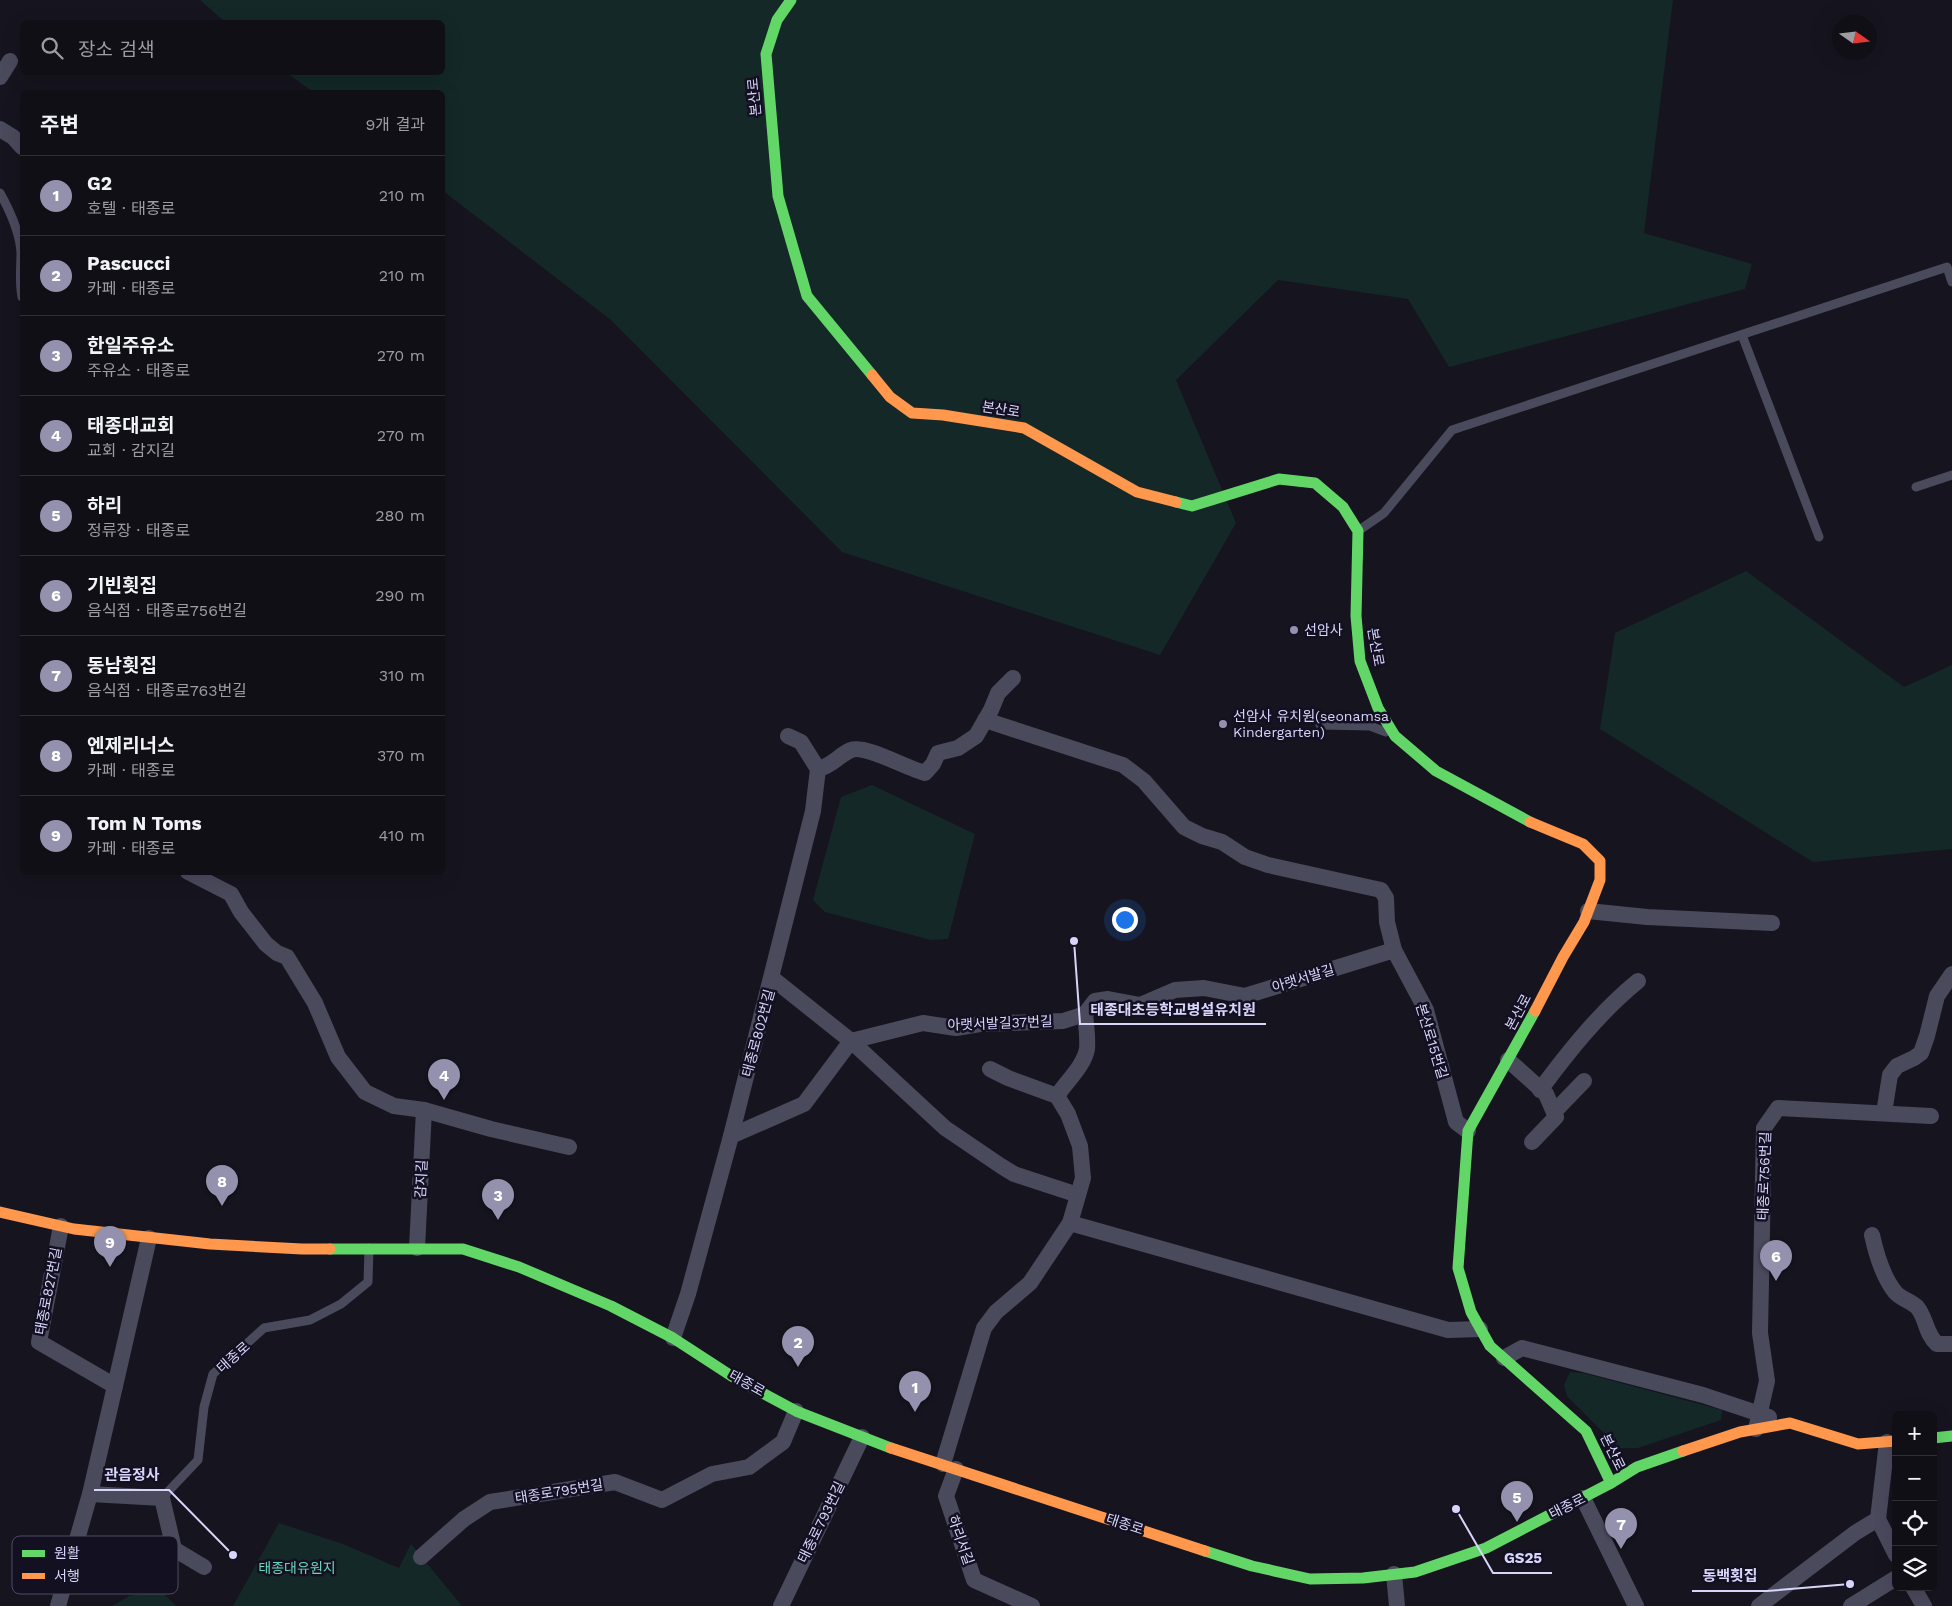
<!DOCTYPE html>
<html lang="ko">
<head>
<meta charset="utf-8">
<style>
	body { margin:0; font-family:"Work Sans","Noto Sans KR",sans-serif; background:#1e1d23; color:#f1f3f6 }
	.controls { position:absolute; right:15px; bottom:15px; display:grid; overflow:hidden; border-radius:8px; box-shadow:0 5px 20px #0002 }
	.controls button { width:45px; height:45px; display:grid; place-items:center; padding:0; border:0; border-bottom:1px solid #302f35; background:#100f16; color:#f1f3f6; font:25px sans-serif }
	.compass { position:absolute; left:1832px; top:15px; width:45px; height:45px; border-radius:50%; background:#100f16; box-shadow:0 5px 20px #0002; rotate:104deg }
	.you { position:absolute; left:1124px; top:919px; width:18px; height:18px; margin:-12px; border:4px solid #fff; border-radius:50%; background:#1a73e8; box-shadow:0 0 0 8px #1a73e833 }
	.badge { display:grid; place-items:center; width:32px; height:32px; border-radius:50%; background:#9491ae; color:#fff; font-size:16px; font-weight:700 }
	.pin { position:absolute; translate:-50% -41px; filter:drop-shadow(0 1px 2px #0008) }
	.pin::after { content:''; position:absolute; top:26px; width:18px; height:15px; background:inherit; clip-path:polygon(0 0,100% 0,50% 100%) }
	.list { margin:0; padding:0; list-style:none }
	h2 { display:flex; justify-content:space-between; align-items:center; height:65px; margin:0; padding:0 20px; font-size:21px }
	h2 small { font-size:16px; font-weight:400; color:#9c9ca1 }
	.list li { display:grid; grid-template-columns:32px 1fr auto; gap:15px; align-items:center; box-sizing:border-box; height:80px; padding:0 20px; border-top:1px solid #302f35 }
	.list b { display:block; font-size:19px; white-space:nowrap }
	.list p { margin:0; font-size:16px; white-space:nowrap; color:#9c9ca1 }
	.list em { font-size:16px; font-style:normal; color:#9c9ca1 }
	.icon { flex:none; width:28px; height:28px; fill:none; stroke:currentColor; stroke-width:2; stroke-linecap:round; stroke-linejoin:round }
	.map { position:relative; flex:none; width:1952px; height:1606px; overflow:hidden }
	.search { position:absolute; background:#100f16; box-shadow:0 5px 20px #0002; left:20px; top:20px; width:425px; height:55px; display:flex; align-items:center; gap:12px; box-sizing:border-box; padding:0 18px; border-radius:8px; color:#9c9ca1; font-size:19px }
	.panel { position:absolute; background:#100f16; box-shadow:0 5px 20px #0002; left:20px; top:90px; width:425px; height:785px; border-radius:8px }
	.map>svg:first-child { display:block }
	.green { fill:#142828 }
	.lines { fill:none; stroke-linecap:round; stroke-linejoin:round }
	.lane { stroke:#4a4a5d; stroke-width:9 }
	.street { stroke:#4a4a5d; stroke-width:16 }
	.fast { stroke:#63d668; stroke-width:11 }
	.slow { stroke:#ff974d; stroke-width:11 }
	.poi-dot { fill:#9491ae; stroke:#131022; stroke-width:2 }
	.labels { text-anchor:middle; stroke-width:5; stroke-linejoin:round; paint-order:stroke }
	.street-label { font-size:14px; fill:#d8d5fb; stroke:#131022 }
	.poi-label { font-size:14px; fill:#d8d5fb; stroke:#131022; text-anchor:start }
	.park-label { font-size:14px; fill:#68d4b7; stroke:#131022 }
	.key { fill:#131022; stroke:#4e4b63; stroke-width:1 }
	.key-label { font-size:14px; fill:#d8d5fb }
	.leader { fill:none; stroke:#d8d5fb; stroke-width:2 }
	.callout-dot { fill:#d8d5fb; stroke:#131022; stroke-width:2 }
	.callout-label { font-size:15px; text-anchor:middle; font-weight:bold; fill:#d8d5fb; stroke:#131022; stroke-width:5; stroke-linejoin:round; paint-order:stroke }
</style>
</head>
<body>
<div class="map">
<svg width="1952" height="1606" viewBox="0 0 1952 1606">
	<rect width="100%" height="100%" fill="#16141e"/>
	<!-- green -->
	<g class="green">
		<polygon points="200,0 1673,0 1644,233 1752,264 1745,289 1449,367 1408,299 1278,280 1176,380 1236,523 1160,655 842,552 611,320 443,191 442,92 313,92 287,73 442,72 442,22 225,22"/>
		<polygon points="1746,571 1904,687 1952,665 1952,849 1813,862 1600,729 1615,633"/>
		<polygon points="872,785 975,834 948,939 931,940 825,912 813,900 841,797"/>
		<polygon points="1570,1372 1583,1373 1722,1410 1721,1420 1638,1448 1619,1448 1567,1396 1564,1385"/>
		<polygon points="279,1523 343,1544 399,1568 411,1544 462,1606 233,1606"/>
		<polygon points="159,1589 176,1606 112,1606 129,1596"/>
	</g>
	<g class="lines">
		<!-- lane -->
		<g class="lane">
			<path d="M0,193C10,211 20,232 21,253C21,268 19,282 22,297"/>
			<polyline points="1742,335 1819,537"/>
			<polyline points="1916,487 1952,475"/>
			<polyline points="1358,531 1384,513 1452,430 1947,267 1952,282"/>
			<polyline points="1320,725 1370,726 1386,732"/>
			<polyline points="162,1498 198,1460 204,1407 213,1374 264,1328 310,1320 341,1304 368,1282 369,1248"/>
		</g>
		<!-- street -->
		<g class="street">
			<polyline points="0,77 10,61"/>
			<polyline points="0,129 13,137 22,147"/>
			<polyline points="985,720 1123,765 1144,781 1184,827 1202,836 1222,842 1245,857 1268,865 1381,890 1386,898 1387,922 1394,950 1426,1010 1456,1122 1468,1131"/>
			<path d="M818,769C832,766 839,755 851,750C865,744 908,769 925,773L933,764L938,753L958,748L976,736L991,710L998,693L1013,678"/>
			<polyline points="188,872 231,894 241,912 266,944 277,953 287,957 315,1003 338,1057 365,1092 394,1106 424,1110 491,1129 569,1147"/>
			<polyline points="1588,911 1647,917 1772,923"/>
			<polyline points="772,978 851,1041 923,1023 956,1028 980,1024 1063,1021 1085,1014 1095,1001 1108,999 1140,1005 1175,990 1204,988 1245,996 1394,950"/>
			<polyline points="1508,1060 1546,1094 1556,1117 1532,1142"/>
			<path d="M1540,1090C1569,1051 1600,1012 1638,981"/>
			<path d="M1057,1096C1066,1082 1084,1066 1087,1049C1088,1037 1086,1025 1085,1014"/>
			<polyline points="1554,1112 1584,1081"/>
			<polyline points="1884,1113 1890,1075 1897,1066 1914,1058 1921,1053 1927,1036 1937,996 1952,974"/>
			<polyline points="731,1136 804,1104 851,1041 945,1128 1001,1166 1014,1174 1078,1195"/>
			<polyline points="1070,1223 1448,1330 1480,1329"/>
			<path d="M1872,1235C1876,1253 1883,1277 1895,1292C1901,1299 1911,1301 1917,1307C1927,1319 1925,1333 1937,1344H1952"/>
			<polyline points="417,1248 424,1110"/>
			<polyline points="673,1338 688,1294 731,1136 813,811 818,769 801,742 788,736"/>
			<polyline points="1504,1358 1522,1348 1703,1395 1769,1417"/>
			<polyline points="115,1386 149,1238"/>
			<polyline points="1756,1429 1767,1381 1760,1333 1764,1128 1778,1108 1931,1116"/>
			<polyline points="1887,1442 1878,1519 1896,1555"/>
			<polyline points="943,1464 984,1328 996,1312 1030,1283 1070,1223 1083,1178 1080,1146 1068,1114 1057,1096 1008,1078 990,1069"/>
			<polyline points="956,1469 946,1496 974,1580 1032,1606"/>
			<polyline points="90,1494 162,1498 174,1549 204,1567"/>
			<polyline points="1583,1498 1636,1606"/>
			<polyline points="421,1557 464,1519 490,1502 615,1482 662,1500 712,1474 749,1467 783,1442 796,1411"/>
			<polyline points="1394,1574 1397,1606"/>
			<polyline points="1913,1587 1924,1606"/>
			<polyline points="58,1606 90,1494 115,1386 39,1342 61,1226"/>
			<polyline points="781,1606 862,1437"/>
			<polyline points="1759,1606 1855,1533 1878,1519"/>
			<polyline points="1851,1606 1896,1578"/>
		</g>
		<!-- fast -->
		<g class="fast">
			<polyline points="791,0 777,20 766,54 778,196 807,296 872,375"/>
			<polyline points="1176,502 1192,506 1279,479 1315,483 1343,507 1358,531 1356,616 1360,661 1378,708 1395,736 1436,771 1530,822"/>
			<polyline points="1535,1011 1468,1131 1458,1268 1471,1312 1490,1346 1586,1431 1611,1483"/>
			<polyline points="330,1249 463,1249 519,1267 611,1306 673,1338 733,1377 796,1411 891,1448"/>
			<polyline points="1933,1438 1952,1436"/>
			<polyline points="1205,1551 1252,1566 1310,1579 1363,1578 1415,1572 1486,1548 1611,1483 1637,1467 1683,1451"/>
		</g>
		<!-- slow -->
		<g class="slow">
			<polyline points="872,375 890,397 912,413 943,415 1024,428 1137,492 1176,502"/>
			<polyline points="1530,822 1583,844 1600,861 1600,880 1584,922 1563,957 1535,1011"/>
			<polyline points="0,1212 74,1229 210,1244 302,1249 330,1249"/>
			<polyline points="891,1448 1205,1551"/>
			<polyline points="1683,1451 1740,1432 1790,1423 1858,1444 1896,1441"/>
		</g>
	</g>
	<!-- markers -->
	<g class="poi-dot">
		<circle cx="1294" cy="630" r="5"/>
		<circle cx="1223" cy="724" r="5"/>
	</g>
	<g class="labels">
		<!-- street labels -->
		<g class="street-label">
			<text transform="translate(754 97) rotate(-95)" y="5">본산로</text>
			<text transform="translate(1001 409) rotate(9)" y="5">본산로</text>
			<text transform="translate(1376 647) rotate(80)" y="5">본산로</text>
			<text transform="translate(1303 978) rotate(-17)" y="5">아랫서발길</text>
			<text transform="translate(1518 1012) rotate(-62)" y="5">본산로</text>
			<text transform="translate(1000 1023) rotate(-2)" y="5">아랫서발길37번길</text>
			<text transform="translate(758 1033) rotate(-75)" y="5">태종로802번길</text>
			<text transform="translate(1432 1041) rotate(73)" y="5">본산로15번길</text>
			<text transform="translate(1764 1176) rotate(-88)" y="5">태종로756번길</text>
			<text transform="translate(421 1179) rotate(-87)" y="5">감지길</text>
			<text transform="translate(48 1291) rotate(-79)" y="5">태종로827번길</text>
			<text transform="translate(233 1357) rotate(-42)" y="5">태종로</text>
			<text transform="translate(747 1383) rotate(29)" y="5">태종로</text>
			<text transform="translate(1613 1452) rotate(64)" y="5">본산로</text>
			<text transform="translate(559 1491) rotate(-9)" y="5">태종로795번길</text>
			<text transform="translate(1567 1506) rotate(-27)" y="5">태종로</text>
			<text transform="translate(821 1522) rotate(-64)" y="5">태종로793번길</text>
			<text transform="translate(1125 1524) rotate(18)" y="5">태종로</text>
			<text transform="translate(961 1540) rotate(71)" y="5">하리서길</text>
		</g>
		<!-- poi labels -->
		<g class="poi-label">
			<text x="1304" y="635">선암사</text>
			<text x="1233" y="721">선암사 유치원(seonamsa<tspan x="1233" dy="16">Kindergarten)</tspan></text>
		</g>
		<!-- park labels -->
		<g class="park-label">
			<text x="297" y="1573">태종대유원지</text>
		</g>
	</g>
	<!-- legend -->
	<rect x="12" y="1536" width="166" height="58" rx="8" class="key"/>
	<rect x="22" y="1550" width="23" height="7" fill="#63d668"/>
	<rect x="22" y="1573" width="23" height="6" fill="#ff974d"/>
	<g class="key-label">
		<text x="54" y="1558">원활</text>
		<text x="54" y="1581">서행</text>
	</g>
	<!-- callouts -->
	<path class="leader" d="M1074 941L1080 1024H1266M233 1555L169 1490H94M1456 1509L1493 1573H1552M1850 1584L1767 1591H1692"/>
	<g class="callout-dot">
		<circle cx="1074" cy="941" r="5"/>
		<circle cx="233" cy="1555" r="5"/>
		<circle cx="1456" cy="1509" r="5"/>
		<circle cx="1850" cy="1584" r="5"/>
	</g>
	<g class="callout-label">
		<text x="1173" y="1015">태종대초등학교병설유치원</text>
		<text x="132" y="1480">관음정사</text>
		<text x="1523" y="1563">GS25</text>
		<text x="1730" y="1581">동백횟집</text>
	</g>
</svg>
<div class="controls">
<button>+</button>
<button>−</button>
<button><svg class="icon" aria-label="locate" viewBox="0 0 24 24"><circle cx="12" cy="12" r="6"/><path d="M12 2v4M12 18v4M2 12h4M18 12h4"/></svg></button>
<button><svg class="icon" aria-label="layers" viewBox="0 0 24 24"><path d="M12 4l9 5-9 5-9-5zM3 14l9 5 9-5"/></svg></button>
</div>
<svg class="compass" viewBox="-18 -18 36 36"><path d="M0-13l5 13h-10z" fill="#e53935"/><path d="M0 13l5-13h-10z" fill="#9c9ca1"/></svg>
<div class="you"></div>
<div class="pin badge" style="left:915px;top:1412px">1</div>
<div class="pin badge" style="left:798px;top:1367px">2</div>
<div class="pin badge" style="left:498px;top:1220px">3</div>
<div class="pin badge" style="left:444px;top:1100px">4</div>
<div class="pin badge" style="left:1517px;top:1522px">5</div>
<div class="pin badge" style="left:1776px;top:1281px">6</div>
<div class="pin badge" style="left:1621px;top:1549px">7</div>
<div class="pin badge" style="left:222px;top:1206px">8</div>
<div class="pin badge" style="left:110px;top:1267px">9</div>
<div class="search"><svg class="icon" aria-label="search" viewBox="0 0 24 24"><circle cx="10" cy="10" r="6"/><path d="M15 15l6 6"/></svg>장소 검색</div>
<section class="panel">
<h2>주변<small>9개 결과</small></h2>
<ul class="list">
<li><span class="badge">1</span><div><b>G2</b><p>호텔 · 태종로</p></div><em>210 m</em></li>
<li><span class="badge">2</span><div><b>Pascucci</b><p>카페 · 태종로</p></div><em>210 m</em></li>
<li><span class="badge">3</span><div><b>한일주유소</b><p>주유소 · 태종로</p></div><em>270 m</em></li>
<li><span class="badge">4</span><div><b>태종대교회</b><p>교회 · 감지길</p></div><em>270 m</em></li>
<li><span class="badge">5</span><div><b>하리</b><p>정류장 · 태종로</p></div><em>280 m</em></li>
<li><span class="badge">6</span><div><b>기빈횟집</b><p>음식점 · 태종로756번길</p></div><em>290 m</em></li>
<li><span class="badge">7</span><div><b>동남횟집</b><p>음식점 · 태종로763번길</p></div><em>310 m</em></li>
<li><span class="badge">8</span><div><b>엔제리너스</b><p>카페 · 태종로</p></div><em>370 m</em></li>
<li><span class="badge">9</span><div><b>Tom N Toms</b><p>카페 · 태종로</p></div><em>410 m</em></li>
</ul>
</section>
</div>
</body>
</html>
